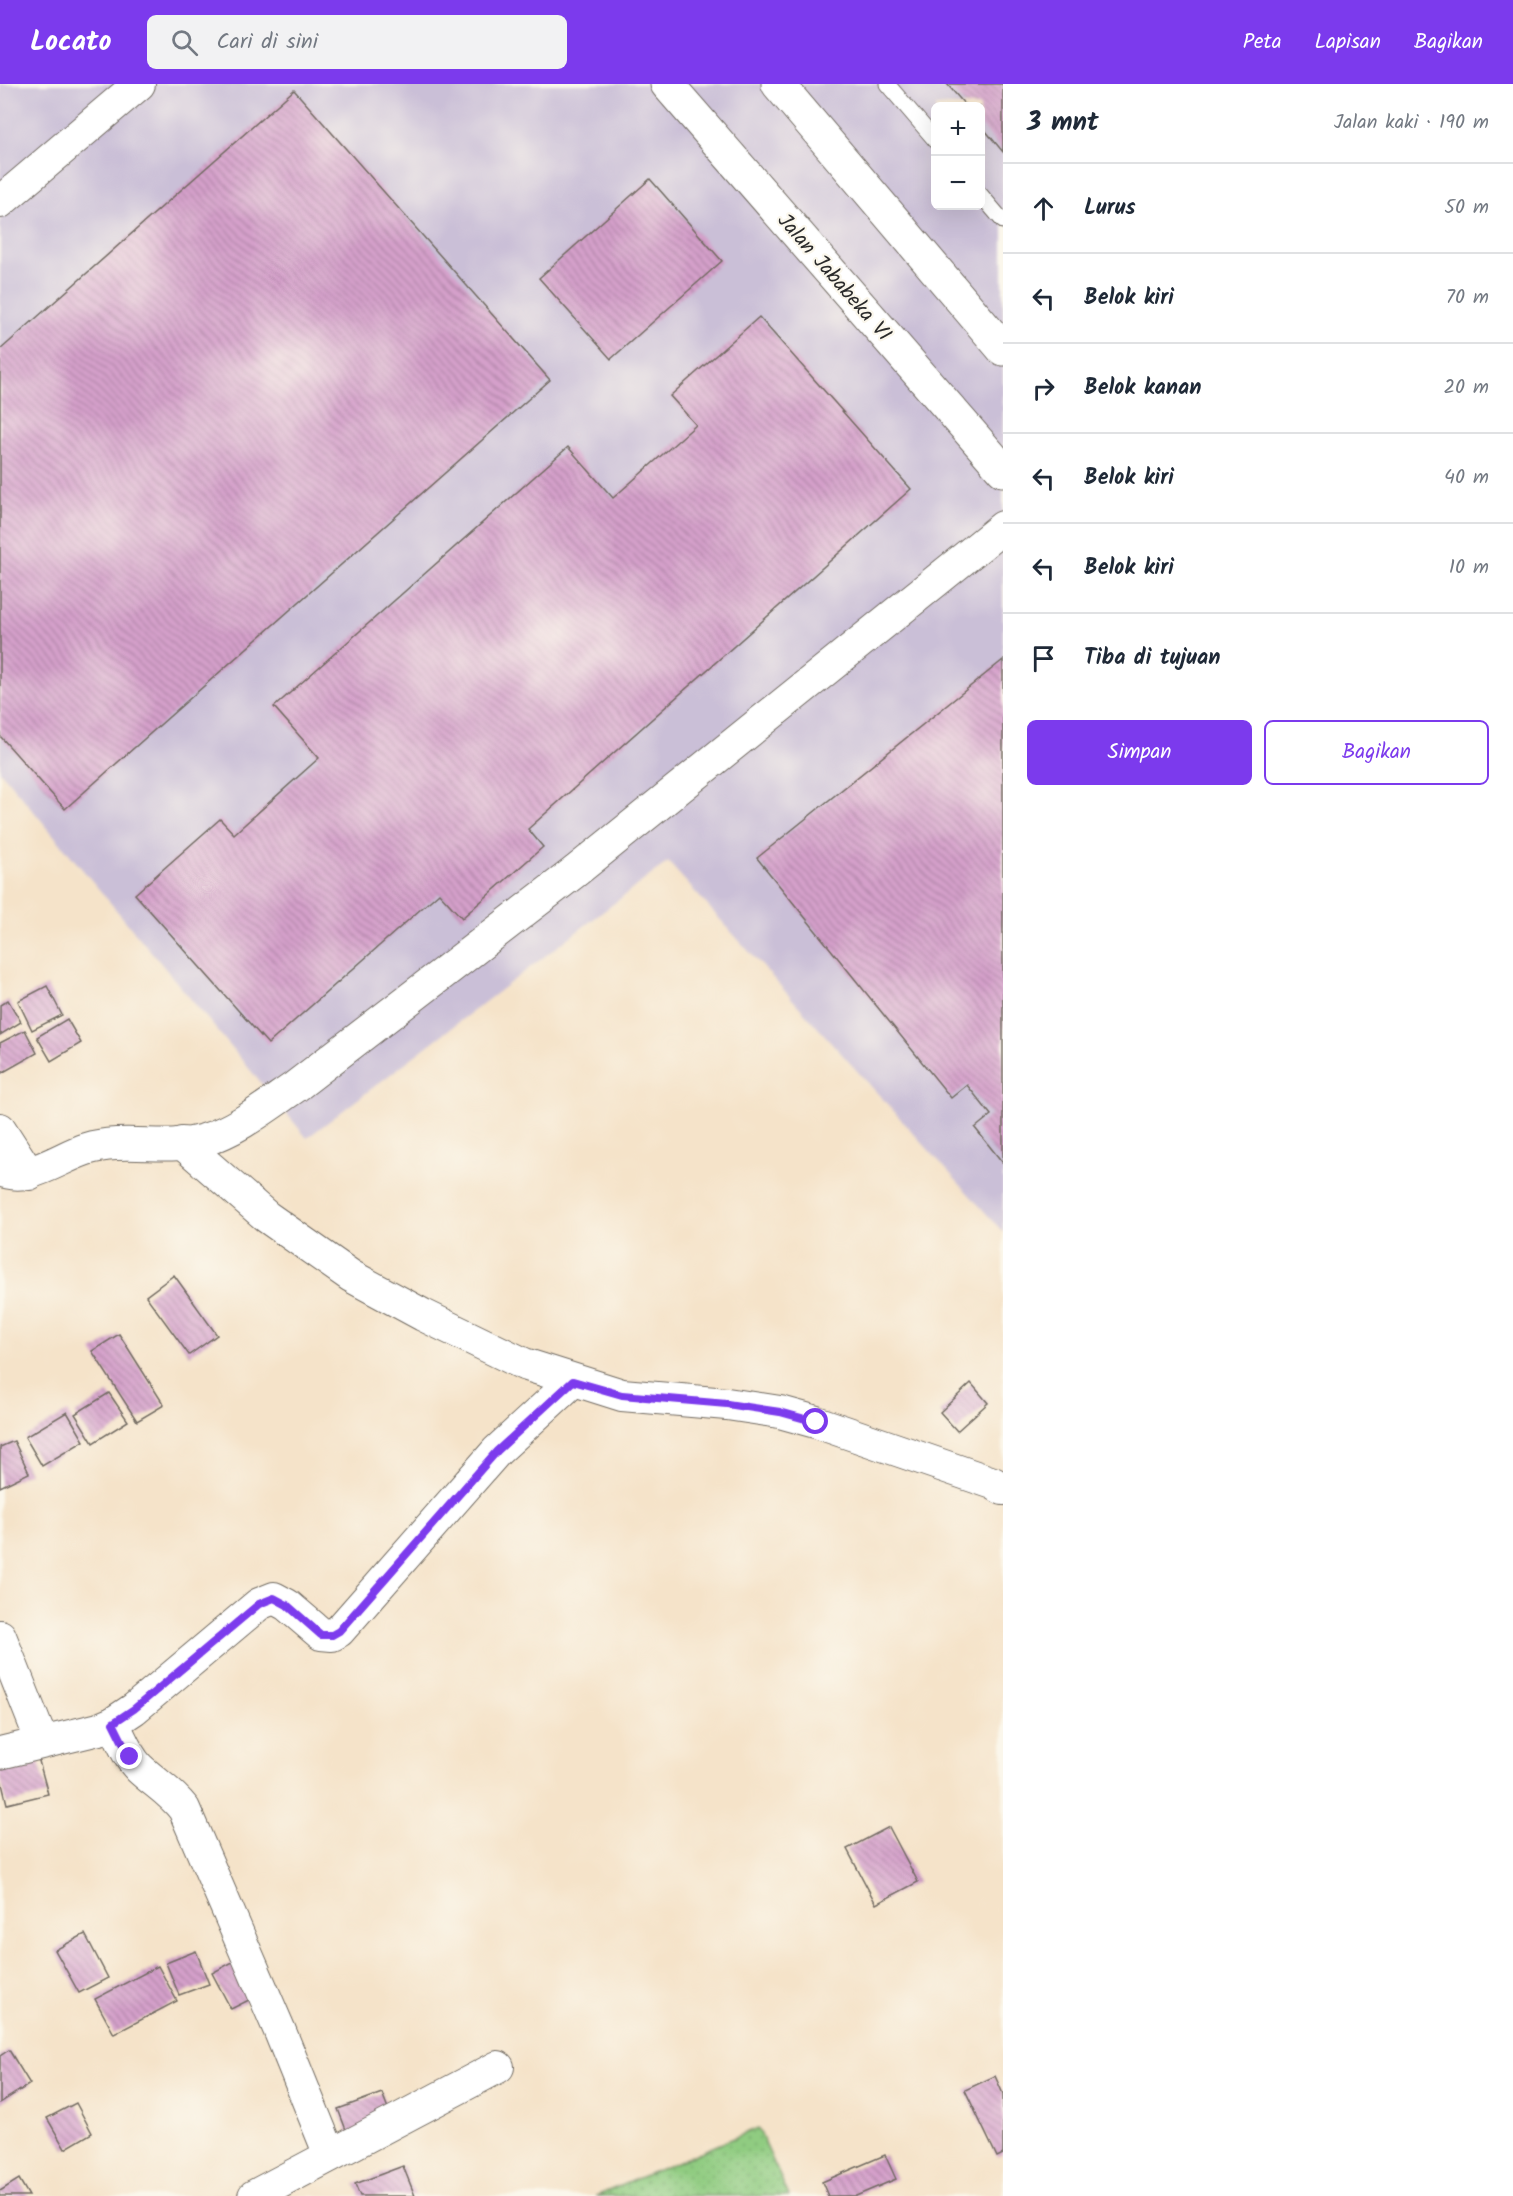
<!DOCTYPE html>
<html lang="id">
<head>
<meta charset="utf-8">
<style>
	body { margin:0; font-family:Kalam,sans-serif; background:#f2f2f3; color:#1f2937 }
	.controls { position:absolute; right:18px; top:18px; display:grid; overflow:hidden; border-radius:9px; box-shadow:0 6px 24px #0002 }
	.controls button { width:54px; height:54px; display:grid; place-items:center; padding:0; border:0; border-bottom:2px solid #e0e1e3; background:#fff; color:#1f2937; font:30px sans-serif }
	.stop { position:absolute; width:18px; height:18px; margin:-14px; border:4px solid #7c3aed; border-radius:50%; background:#fff }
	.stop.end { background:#7c3aed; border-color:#fff; box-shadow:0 2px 6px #0008 }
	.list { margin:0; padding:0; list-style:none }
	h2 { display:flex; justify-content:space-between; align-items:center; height:78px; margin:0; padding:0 24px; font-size:26px }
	h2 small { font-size:20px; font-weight:400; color:#747a83 }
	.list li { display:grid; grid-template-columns:39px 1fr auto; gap:18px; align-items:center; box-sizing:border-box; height:90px; padding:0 24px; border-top:2px solid #e0e1e3 }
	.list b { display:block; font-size:22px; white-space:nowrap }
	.list em { font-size:20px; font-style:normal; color:#747a83 }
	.actions { display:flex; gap:12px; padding:18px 24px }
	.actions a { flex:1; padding:14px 0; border:2px solid #7c3aed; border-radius:9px; text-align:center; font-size:21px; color:#7c3aed }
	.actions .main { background:#7c3aed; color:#fff }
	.icon { flex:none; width:33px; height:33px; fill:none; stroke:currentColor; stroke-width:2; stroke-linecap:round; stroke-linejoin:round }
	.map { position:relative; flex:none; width:1003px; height:2112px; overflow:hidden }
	header { display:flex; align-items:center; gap:36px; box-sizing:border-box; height:84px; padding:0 30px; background:#7c3aed; color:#fff }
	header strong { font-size:28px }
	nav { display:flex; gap:33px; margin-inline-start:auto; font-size:21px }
	.search { width:420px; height:54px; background:#f2f2f3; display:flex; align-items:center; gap:15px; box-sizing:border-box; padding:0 21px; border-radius:9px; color:#747a83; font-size:22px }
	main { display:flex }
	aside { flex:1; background:#fff }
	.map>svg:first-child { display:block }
	.industrial { fill:#cabfd7; fill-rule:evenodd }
	.grass { fill:url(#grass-dots); stroke:#5e7c56; stroke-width:1.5 }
	.building { fill:url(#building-back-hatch) }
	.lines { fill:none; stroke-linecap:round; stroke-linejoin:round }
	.service-casing { stroke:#726b62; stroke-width:17 }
	.minor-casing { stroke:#726b62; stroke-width:34 }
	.tertiary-casing { stroke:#726b62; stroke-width:35 }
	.service { stroke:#fff; stroke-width:15 }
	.minor { stroke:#fff; stroke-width:32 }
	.tertiary { stroke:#fff; stroke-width:33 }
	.route { stroke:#7c3aed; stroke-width:8 }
	.labels { text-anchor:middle; stroke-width:4.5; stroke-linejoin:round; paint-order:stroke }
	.street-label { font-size:21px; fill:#2b2b2b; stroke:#fbf7ec }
</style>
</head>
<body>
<header>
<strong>Locato</strong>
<div class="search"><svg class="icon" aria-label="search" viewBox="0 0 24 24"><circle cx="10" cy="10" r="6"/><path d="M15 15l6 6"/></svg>Cari di sini</div>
<nav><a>Peta</a><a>Lapisan</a><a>Bagikan</a></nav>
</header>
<main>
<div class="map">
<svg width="1003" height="2112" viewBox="0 0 1003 2112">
	<defs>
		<pattern id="grass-dots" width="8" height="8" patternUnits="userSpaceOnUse" patternTransform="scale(1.5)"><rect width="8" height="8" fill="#90cc81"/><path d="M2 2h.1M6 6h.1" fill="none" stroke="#7caf70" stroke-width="1.8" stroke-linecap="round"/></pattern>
		<pattern id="building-back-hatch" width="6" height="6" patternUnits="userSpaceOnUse" patternTransform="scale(1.5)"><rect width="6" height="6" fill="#d5a0cb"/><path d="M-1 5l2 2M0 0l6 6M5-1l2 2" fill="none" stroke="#ad83a5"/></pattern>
	</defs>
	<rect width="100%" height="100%" fill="#fbf7ec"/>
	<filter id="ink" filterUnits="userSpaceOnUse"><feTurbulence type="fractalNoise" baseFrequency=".0167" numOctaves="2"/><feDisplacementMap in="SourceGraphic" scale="12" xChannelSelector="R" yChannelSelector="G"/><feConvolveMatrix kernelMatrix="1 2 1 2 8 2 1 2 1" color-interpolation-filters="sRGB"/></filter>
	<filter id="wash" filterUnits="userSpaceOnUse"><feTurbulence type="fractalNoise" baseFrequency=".008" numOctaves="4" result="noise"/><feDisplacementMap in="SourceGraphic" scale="24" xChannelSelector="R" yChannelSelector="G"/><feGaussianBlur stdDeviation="1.35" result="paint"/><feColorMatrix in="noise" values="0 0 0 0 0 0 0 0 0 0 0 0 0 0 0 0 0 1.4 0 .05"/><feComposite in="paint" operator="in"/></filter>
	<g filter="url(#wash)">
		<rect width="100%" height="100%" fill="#f5e3c9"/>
		<!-- industrial -->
		<path class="industrial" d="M0,0H1003V1148L668,778L307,1054L0,687ZM936,22H980V122H936Z"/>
		<!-- grass -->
		<polygon class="grass" points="758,2044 789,2112 596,2112"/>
		<g id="blocks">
			<!-- building -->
			<g class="building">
				<polygon points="947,0 1003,0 1003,68 980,40 980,22 966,22"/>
				<polygon points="294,6 550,296 65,725 0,652 0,266"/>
				<polygon points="650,95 722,177 611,275 539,194"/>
				<polygon points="759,233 911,405 528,745 543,763 462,834 439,809 268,960 135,810 220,735 234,750 319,674 274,623 568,363 613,414 696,341 670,312"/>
				<polygon points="1003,576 1003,1079 975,1044 991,1031 967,1001 951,1014 757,774"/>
				<polygon points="47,902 62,931 32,946 18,917"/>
				<polygon points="8,916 21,938 0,951 0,921"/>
				<polygon points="67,935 81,959 51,977 37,953"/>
				<polygon points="25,946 37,969 0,990 0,959"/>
				<polygon points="174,1191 217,1251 189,1271 146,1212"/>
				<polygon points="119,1250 164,1321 137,1337 92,1267"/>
				<polygon points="971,1299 988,1319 957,1347 940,1328"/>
				<polygon points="109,1309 128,1337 93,1359 75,1330"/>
				<polygon points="67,1328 84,1357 42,1382 25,1353"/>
				<polygon points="14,1357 29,1389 0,1403 0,1363"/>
				<polygon points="36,1666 48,1710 7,1720 0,1692 0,1675"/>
				<polygon points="889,1743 918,1798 876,1820 847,1765"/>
				<polygon points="85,1850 108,1894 79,1909 55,1866"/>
				<polygon points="196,1867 209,1900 179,1911 166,1879"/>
				<polygon points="240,1874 259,1911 231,1925 212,1889"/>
				<polygon points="158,1882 177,1917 114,1950 95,1915"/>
				<polygon points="9,1966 30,2000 0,2019 0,1972"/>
				<polygon points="995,1992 1003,2010 1003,2070 997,2073 965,2006"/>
				<polygon points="382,2009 392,2035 348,2051 338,2025"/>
				<polygon points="76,2019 92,2049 65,2065 47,2034"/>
				<polygon points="885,2071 896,2095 856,2112 828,2112 822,2098"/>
				<polygon points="403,2082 415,2112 360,2112 355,2100"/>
				<polygon points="19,2095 29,2112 0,2112 0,2107"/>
			</g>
		</g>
	</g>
	<g filter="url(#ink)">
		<use href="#blocks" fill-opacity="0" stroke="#726b62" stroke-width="1.5"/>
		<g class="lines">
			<!-- service casing -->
			<g class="service-casing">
				<g id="service">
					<polyline points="887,0 936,57"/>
					<polyline points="980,110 1003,137"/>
				</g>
			</g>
			<!-- minor casing -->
			<g class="minor-casing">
				<g id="minor">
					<polyline points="0,118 139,0"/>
					<polyline points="0,1045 29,1090"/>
					<polyline points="182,1059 267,1133 351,1192 423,1231 524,1280 622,1311 727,1320 780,1328 816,1338 993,1399 1003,1405"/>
					<path d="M0,1086C29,1099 58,1074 86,1065C124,1053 168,1067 204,1056C237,1046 267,1022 295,1003L576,787L1003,443"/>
					<polyline points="0,1552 42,1658"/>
					<path d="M113,1639C121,1654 127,1672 139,1684C156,1700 169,1706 184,1725L279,1945L330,2071"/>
					<polyline points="0,1669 99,1645 113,1639 134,1625 259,1520 274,1514 287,1521 321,1550 332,1551 339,1547 497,1367 573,1297"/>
					<polyline points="254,2112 498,1983"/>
				</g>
			</g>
			<!-- tertiary casing -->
			<g class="tertiary-casing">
				<g id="tertiary">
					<polyline points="667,0 1003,386"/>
					<polyline points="778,0 1003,265"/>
				</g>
			</g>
			<!-- service -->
			<use href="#service" class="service"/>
			<!-- minor -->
			<use href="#minor" class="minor"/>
			<!-- tertiary -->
			<use href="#tertiary" class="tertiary"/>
		</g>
	</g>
	<g class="lines" filter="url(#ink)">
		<!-- route -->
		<polyline class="route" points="130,1673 113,1639 134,1625 259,1520 274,1514 287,1521 321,1551 332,1551 339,1547 497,1367 573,1297 622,1311 727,1320 780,1328 816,1338"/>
	</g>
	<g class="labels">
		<!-- street labels -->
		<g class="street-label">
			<text transform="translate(835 193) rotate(49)" y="7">Jalan Jababeka VI</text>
		</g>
	</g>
</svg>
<div class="controls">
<button>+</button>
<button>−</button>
</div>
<div class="stop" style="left:816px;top:1338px"></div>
<div class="stop end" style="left:130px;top:1673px"></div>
</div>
<aside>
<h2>3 mnt<small>Jalan kaki · 190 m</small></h2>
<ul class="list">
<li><svg class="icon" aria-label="ahead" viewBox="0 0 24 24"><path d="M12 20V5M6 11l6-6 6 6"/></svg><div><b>Lurus</b></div><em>50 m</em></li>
<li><svg class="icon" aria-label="left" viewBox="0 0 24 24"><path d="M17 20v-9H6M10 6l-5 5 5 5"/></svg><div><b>Belok kiri</b></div><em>70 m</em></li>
<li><svg class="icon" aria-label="right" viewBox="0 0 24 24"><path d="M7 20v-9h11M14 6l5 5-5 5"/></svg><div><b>Belok kanan</b></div><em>20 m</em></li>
<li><svg class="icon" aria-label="left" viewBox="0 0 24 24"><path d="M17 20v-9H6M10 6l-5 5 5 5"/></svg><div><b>Belok kiri</b></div><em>40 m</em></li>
<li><svg class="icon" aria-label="left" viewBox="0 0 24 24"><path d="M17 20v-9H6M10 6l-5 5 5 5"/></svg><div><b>Belok kiri</b></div><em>10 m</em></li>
<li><svg class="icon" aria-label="arrive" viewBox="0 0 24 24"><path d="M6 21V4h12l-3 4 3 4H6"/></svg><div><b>Tiba di tujuan</b></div></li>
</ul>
<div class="actions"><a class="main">Simpan</a><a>Bagikan</a></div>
</aside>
</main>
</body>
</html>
